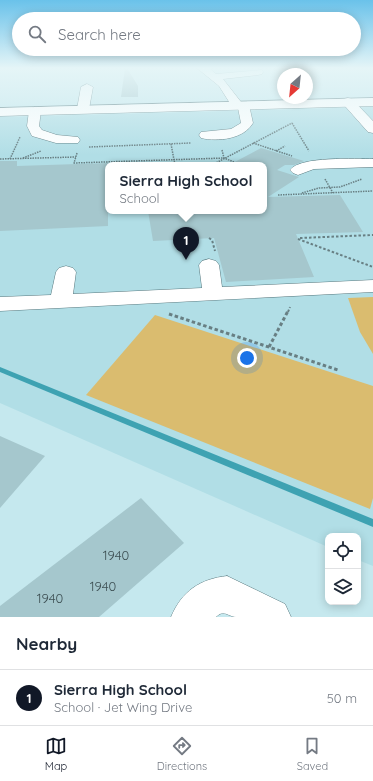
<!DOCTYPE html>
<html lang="en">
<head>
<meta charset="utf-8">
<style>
	body { margin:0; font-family:Quicksand,sans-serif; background:#f6f6f7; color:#1f2937 }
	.controls { position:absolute; right:12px; bottom:12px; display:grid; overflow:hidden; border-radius:8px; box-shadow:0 2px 10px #0003 }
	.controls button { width:36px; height:36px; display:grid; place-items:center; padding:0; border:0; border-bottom:1px solid #e0e1e3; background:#fff; color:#1f2937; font:20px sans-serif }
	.compass { position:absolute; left:277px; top:68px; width:36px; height:36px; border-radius:50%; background:#fff; box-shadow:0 2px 10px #0003; rotate:207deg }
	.you { position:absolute; left:247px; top:358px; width:14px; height:14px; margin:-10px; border:3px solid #fff; border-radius:50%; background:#1a73e8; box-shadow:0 0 0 6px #1a73e833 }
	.badge { display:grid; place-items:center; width:26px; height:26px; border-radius:50%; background:#111827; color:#fff; font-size:13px; font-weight:700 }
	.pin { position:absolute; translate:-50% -33px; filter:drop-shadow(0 1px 2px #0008) }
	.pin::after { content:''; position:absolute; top:21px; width:14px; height:12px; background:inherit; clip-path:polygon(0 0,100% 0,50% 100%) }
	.popup { position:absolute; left:105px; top:162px; width:162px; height:52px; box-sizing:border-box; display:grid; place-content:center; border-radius:8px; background:#fff; filter:drop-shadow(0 1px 3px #0005); font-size:13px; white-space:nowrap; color:#747a83 }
	.popup b { font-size:15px; color:#1f2937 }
	.popup::after { content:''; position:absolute; left:50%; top:100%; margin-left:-8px; border:8px solid transparent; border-top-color:#fff }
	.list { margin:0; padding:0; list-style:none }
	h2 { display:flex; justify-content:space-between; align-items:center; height:52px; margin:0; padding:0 16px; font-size:17px }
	h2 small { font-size:13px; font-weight:400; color:#747a83 }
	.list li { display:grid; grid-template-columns:26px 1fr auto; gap:12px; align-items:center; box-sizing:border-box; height:56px; padding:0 16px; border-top:1px solid #e0e1e3 }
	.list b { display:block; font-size:15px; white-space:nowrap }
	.list p { margin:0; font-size:13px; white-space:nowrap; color:#747a83 }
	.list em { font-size:13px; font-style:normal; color:#747a83 }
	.icon { flex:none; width:22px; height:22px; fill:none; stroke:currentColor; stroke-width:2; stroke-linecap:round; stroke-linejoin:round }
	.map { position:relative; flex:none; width:373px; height:617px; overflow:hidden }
	.search { position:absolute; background:#fff; box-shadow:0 2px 10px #0003; left:12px; right:12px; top:12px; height:44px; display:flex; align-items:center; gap:10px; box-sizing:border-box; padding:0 14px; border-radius:22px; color:#747a83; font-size:15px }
	.sheet { height:108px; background:#fff }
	nav { display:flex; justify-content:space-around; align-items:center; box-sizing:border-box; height:56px; border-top:1px solid #e0e1e3; background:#fff; font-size:11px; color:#747a83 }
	nav a { display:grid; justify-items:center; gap:2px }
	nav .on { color:#111827 }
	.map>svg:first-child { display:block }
	.built { fill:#b1dee6; fill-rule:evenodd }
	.green { fill:#dabc6f }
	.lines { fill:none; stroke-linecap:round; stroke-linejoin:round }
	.stream { fill:#3ea2b2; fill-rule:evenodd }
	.building { fill:#a5c7cd }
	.minor-casing { stroke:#59797f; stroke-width:1 }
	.major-casing { stroke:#59797f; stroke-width:1 }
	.path-far2 { stroke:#687f83; stroke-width:1.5; stroke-dasharray:1.5 1; stroke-linecap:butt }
	.path-far1 { stroke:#687f83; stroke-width:2; stroke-dasharray:2.5 2; stroke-linecap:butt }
	.path { stroke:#687f83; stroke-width:3; stroke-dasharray:3.5 2.5; stroke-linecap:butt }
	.minor { fill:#fff; fill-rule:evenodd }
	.major { fill:#fff; fill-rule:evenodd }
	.labels { text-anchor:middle; stroke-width:3; stroke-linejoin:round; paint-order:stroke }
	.near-number-label { font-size:13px; fill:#3d4f53 }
</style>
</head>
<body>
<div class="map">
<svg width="373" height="617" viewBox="0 0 373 617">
	<rect width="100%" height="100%" fill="#c5e8ee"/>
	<!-- built -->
	<path class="built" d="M373,107V566L358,560V536H328V547L0,403V117ZM108,165H264V211H108Z"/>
	<!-- green -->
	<g class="green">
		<polygon points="373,297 373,354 360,332 348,298"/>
		<polygon points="155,315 373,386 373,498 370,509 86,395"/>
	</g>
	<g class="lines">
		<!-- stream -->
		<polygon class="stream" points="0,367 373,519 373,527 0,372"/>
	</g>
	<!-- building -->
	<g class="building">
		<polygon points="125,68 127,68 138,86 138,97 121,97"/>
		<polygon points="261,148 304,161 294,165 285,165 277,170 299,177 268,197 340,195 363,232 296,234 314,277 226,282 214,238 153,241 148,211 264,211 264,165 229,165"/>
		<polygon points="0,161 17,161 17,166 108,163 108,226 0,231"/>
		<polygon points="0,436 45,456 0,508"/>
		<polygon points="141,498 184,543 99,617 0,617 0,606"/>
	</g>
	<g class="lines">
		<!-- minor casing -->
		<g class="minor-casing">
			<g id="minor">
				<path d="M197,68H209L216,74L262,70L263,72L262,74L258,75L223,79L241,102H247L249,105L253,123C244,139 218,142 201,138L199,135L201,132L231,129L241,123L238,108H233L219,86Z"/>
				<polygon points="87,84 93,87 89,109 83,113 77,109 81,87"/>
				<polygon points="348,98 352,99 373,121 373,133 368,132 344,105 342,102 344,99"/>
				<polygon points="35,107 41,111 39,126 42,130 57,135 78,137 80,140 78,143 56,143 32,136 27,126 29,111"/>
				<path d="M373,159V167L314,169L298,175L293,173L290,170C300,156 356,159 373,159Z"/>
				<polygon points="209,259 216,261 219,265 222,287 373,280 373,292 0,311 0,297 51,295 56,272 59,268 66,266 73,268 76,272 73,294 202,288 199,265 202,261"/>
				<path d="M227,576L285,604L291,617C273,617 254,617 236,617C227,616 224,609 216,617H171C182,591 200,579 227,576Z"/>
			</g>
		</g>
		<!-- major casing -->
		<g class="major-casing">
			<polygon id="major" points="373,98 373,106 0,116 0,108"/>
		</g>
		<!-- path-far2 -->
		<g class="path-far2">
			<polyline points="292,123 309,151"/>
			<polyline points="253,143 292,156"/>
			<polyline points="171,144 175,165"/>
			<polyline points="89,147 191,143"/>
			<polyline points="222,150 224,158 234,162"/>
			<polyline points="276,151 285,146"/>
			<polyline points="77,153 74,163 224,158"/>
			<polyline points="23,158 41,151"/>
			<polyline points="0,159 76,157"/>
			<polyline points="10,159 20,137"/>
			<polyline points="212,165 292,123"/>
			<polyline points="325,179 333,193"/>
			<polyline points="302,193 319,188 340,187 362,179"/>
			<polyline points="278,195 373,191"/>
		</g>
		<!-- path-far1 -->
		<g class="path-far1">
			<polyline points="209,238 212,240 215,251"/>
			<polyline points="300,238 373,235"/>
			<polyline points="298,239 373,267"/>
			<polyline points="288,312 290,307"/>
		</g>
		<!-- path -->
		<g class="path">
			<polyline points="169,314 338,370"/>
			<polyline points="269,347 288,311"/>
		</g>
		<!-- minor -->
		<use href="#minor" class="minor"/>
		<!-- major -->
		<use href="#major" class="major"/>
	</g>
	<!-- sky -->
	<linearGradient id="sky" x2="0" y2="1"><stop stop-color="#6ac2ea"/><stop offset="0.44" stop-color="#e5f5f7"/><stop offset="1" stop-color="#e5f5f7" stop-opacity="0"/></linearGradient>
	<rect width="373" height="155" fill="url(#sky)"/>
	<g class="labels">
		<!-- near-number labels -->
		<g class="near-number-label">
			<text x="116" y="560">1940</text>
			<text x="103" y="591">1940</text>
			<text x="50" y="603">1940</text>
		</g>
	</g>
</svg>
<div class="controls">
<button><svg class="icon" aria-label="locate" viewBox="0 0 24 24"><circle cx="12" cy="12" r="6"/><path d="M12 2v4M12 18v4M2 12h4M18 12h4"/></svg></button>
<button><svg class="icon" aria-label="layers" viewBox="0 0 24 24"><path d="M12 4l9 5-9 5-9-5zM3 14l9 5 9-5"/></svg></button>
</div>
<svg class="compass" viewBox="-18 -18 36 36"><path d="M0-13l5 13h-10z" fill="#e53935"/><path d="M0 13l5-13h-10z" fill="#747a83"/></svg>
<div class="you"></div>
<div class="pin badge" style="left:186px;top:260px">1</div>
<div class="popup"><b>Sierra High School</b>School</div>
<div class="search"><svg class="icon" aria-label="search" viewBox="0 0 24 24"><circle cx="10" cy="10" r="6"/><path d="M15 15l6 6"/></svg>Search here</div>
</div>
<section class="sheet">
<h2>Nearby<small></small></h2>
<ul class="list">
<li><span class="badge">1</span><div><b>Sierra High School</b><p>School · Jet Wing Drive</p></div><em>50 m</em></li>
</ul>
</section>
<nav>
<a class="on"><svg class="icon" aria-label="map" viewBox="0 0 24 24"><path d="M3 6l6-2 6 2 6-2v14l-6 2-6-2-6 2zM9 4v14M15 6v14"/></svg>Map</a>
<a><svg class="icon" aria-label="directions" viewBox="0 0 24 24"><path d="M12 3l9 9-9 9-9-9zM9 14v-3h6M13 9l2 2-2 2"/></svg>Directions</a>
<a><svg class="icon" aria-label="saved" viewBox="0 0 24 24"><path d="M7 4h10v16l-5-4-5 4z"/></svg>Saved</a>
</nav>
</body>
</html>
